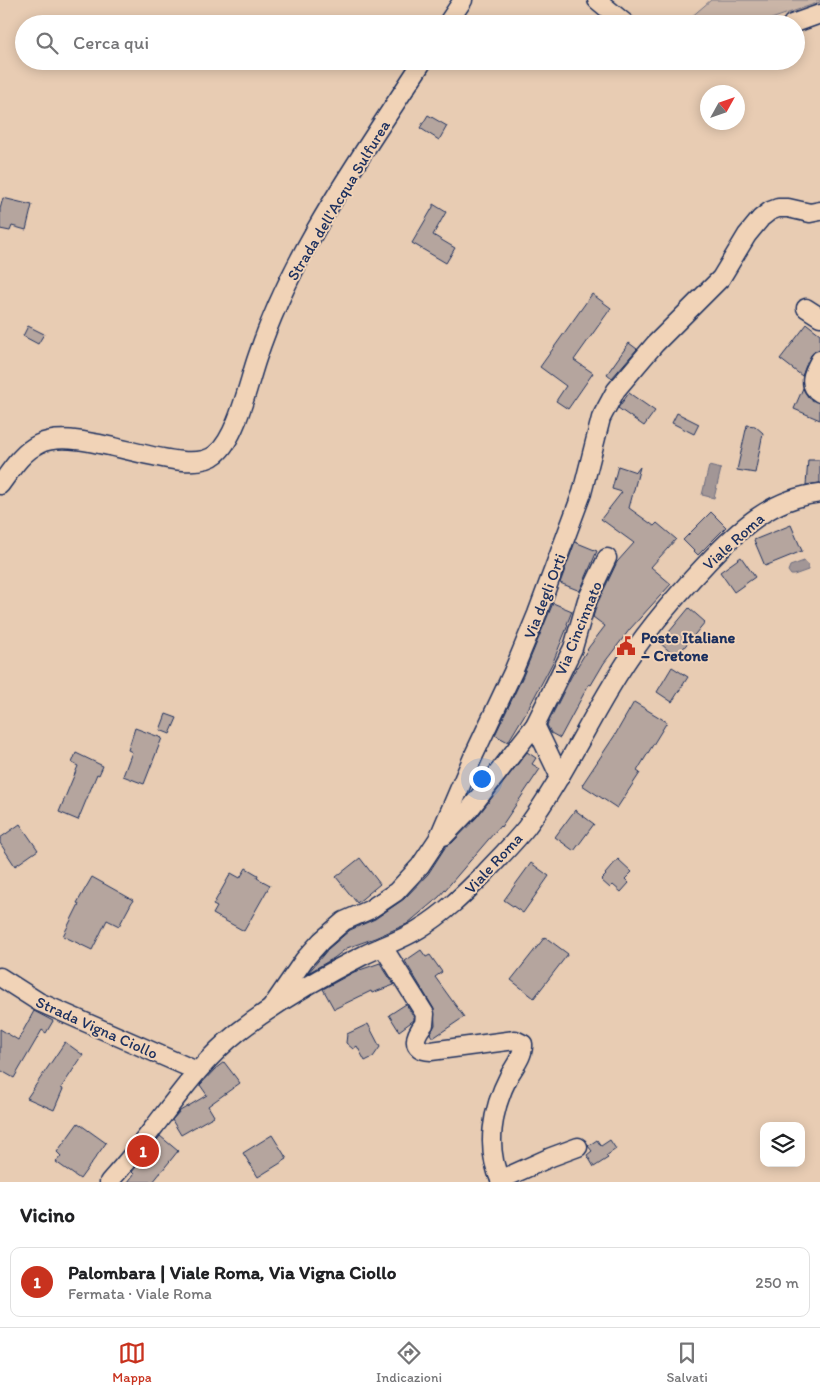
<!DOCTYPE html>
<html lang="it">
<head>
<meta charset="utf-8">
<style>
	body { margin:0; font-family:Itim,sans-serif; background:#f2f2f2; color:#202124 }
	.controls { position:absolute; right:15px; bottom:15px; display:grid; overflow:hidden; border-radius:10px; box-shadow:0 2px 12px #0003 }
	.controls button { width:45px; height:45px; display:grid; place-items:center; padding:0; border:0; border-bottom:1px solid #e0e0e0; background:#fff; color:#202124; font:25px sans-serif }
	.compass { position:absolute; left:700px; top:85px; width:45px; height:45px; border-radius:50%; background:#fff; box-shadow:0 2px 12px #0003; rotate:50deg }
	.you { position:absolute; left:481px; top:778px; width:18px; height:18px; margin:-12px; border:4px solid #fff; border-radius:50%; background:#1a73e8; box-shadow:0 0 0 8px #1a73e833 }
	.badge { display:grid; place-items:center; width:32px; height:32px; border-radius:50%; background:#c8321e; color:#fff; font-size:16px; font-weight:700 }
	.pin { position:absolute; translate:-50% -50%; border:2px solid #fff; box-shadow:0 1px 5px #0006 }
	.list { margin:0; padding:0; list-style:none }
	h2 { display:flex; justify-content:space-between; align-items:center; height:65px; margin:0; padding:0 20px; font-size:21px }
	h2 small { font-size:16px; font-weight:400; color:#757577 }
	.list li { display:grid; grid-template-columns:32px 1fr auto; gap:15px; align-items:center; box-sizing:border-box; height:70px; margin:0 10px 10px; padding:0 10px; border:1px solid #e0e0e0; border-radius:10px }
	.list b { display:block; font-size:19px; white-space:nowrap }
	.list p { margin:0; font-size:16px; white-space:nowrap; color:#757577 }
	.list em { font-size:16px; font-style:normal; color:#757577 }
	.icon { flex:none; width:28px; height:28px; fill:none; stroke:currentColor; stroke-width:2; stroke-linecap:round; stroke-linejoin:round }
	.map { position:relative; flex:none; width:820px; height:1182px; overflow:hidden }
	.search { position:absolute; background:#fff; box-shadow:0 2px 12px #0003; left:15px; right:15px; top:15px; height:55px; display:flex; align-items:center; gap:12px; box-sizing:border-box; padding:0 18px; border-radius:28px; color:#757577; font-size:19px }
	.sheet { height:145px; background:#fff }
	nav { display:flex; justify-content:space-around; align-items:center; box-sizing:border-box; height:70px; border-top:1px solid #e0e0e0; background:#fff; font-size:14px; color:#757577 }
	nav a { display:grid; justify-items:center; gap:2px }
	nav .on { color:#c8321e }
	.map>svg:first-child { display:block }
	.green { fill:#cab5a7; stroke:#727282 }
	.water { fill:#a29696; stroke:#6c6d80 }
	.building { fill:#b5a59e; stroke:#1b2f5e }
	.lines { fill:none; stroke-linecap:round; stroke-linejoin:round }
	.minor-casing { stroke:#1b2f5e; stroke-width:21 }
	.minor { stroke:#f1d3b7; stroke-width:18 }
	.labels { text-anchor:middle; stroke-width:4; stroke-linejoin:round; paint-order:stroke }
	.street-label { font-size:16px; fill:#1b2f5e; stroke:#f1d3b7 }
	.poi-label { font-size:16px; font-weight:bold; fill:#1b2f5e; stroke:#f1d3b7; text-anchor:start }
</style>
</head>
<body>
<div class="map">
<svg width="820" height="1182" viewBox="0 0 820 1182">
	<rect width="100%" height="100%" fill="#e8ccb3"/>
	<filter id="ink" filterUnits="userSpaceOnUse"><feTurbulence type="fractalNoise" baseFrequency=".02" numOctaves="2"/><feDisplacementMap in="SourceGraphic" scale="10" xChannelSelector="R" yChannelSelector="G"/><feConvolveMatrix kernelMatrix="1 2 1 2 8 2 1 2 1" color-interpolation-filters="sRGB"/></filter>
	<g filter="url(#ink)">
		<!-- green -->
		<polygon class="green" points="711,0 820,0 820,2 757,24 683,24"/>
		<!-- water -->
		<g class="water">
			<polygon points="709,466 721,469 714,498 702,495"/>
			<polygon points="804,561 808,564 808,570 794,575 791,575 788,571 790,566"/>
		</g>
		<!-- building -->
		<g class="building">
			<polygon points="428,115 447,126 439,140 420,128"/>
			<polygon points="3,198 32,205 26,230 12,226 10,231 0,229 0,209"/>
			<polygon points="433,204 446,212 433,235 455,248 446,263 412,243 433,207"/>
			<polygon points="592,294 611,308 574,360 593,373 568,409 556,401 566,386 540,367"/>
			<polygon points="807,324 820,334 820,349 815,351 811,355 802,376 780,359"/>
			<polygon points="28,326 44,334 38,344 23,336"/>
			<polygon points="629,343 637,349 612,378 607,374"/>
			<polygon points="803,388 809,398 820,403 820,420 794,409"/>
			<polygon points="629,393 655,411 644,426 618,408"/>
			<polygon points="677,413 699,424 694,434 672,423"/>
			<polygon points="747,425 755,426 763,433 755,473 737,470"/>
			<polygon points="808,460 820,460 820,483 806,485"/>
			<polygon points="618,466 636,472 640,467 629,508 654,526 657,523 676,539 651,567 671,584 630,629 604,663 591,685 589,684 560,738 551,733 547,725 571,677 589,647 605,626 593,617 597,604 617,562 634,543 601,519 622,492 612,489"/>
			<polygon points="711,512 726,527 698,555 683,540"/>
			<polygon points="791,525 802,551 765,566 754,540"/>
			<polygon points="575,542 597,551 580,591 560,583"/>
			<polygon points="741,557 755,577 734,592 720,572"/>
			<polygon points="553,603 572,611 567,624 568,625 553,662 528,709 508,742 495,735 523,676"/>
			<polygon points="689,608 705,622 676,657 660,643"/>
			<polygon points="672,667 688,677 672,702 657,692"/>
			<polygon points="634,702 667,722 637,771 640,773 617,808 582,785 615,735"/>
			<polygon points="166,714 177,718 170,734 160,730"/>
			<polygon points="135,728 162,738 144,784 123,776 132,752 128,750"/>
			<polygon points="527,752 536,758 532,764 540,769 501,827 500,826 439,897 407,924 375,938 347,948 334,958 308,973 328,949 350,930 375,919 404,899 428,874 446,846 452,843 477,817"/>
			<polygon points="76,753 103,766 99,775 97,774 78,820 59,812 78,766 72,763"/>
			<polygon points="575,810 594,824 574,851 555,837"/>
			<polygon points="20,824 38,850 15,866 0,843 0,838"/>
			<polygon points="360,858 380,884 357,903 336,877"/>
			<polygon points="618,859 632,872 625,879 629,883 621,892 613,885 610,888 601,880 606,875 605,874"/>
			<polygon points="531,863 549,876 523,913 504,900"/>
			<polygon points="246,868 258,875 257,878 270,885 244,931 213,914 217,907 213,905 231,873 240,878"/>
			<polygon points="92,877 133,900 119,926 107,920 92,950 63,936 79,904 77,903"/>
			<polygon points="545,937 568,954 534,998 511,980"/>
			<polygon points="421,950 426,957 430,955 442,972 435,977 464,1017 433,1038 430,1034 435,1025 434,1009 405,961"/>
			<polygon points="380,963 394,985 372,993 371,991 334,1009 323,989 354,972"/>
			<polygon points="406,1004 414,1017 414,1020 399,1031 389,1015"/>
			<polygon points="34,1011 53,1021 46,1033 42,1030 14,1078 0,1070 0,1029 18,1040"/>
			<polygon points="368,1024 380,1047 373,1057 365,1061 357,1046 353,1049 346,1043 347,1034"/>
			<polygon points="65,1042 83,1055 61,1088 63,1089 54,1110 27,1098"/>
			<polygon points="224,1062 240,1083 208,1106 214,1116 181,1135 172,1120 180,1111 207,1095 200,1085 215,1069"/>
			<polygon points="78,1123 106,1143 80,1179 56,1162 61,1156 57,1152"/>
			<polygon points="272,1135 287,1159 258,1177 243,1153"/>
			<polygon points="160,1136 178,1151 153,1182 128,1182 134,1174 132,1172"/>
			<polygon points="597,1140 601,1146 610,1140 616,1149 606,1156 608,1158 594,1167 587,1155 592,1151 588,1146"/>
		</g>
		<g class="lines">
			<!-- minor casing -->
			<g class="minor-casing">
				<g id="minor">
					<polyline points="597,0 626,24"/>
					<polyline points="447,24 463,0"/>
					<polyline points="792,24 820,14"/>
					<polyline points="806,308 820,317"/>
					<path d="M820,360C814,371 806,385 820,393"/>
					<path d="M0,485C11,470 22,452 39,444C80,423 186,481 216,454C237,437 248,384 257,358C293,249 362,156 423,61"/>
					<polyline points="535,725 560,777"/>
					<polyline points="444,836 469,810 535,725 573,648 587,600 607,558"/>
					<path d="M383,947L425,1014L424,1024C415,1035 409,1050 431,1051L515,1040L523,1044C524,1055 514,1067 509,1076C492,1109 485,1148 501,1182"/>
					<polyline points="0,977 39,1002 197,1071"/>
					<polyline points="271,1008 304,960 321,941 344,921 369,910 396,892 420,866 438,839 473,757 513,672 537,614 582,493 601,418 616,390 655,344 721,278 747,235 761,218 770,211 778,208 788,208 810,213 820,211"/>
					<polyline points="500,1180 551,1157 578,1147"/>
					<path d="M109,1182C125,1164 140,1146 154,1127C180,1093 204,1059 238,1032C277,1002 320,977 364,955C382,946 402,940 419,929C444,914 464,894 485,873C499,858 513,844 526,828C562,780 586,726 618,675C643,634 673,599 706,564C739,529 770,499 820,493"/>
				</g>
			</g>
			<!-- minor -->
			<use href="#minor" class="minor"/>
		</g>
	</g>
	<!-- icons -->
	<defs>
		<g id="civic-bare" transform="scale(1.5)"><path d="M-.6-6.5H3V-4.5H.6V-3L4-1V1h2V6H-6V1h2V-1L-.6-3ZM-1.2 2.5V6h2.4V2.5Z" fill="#c8321e" stroke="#f1d3b7" stroke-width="2.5" paint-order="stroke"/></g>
	</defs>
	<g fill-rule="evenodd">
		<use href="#civic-bare" x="626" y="646"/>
	</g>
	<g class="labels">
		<!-- street labels -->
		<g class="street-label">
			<text transform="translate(338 200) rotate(-59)" y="6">Strada dell'Acqua Sulfurea</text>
			<text transform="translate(733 541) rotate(-42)" y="6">Viale Roma</text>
			<text transform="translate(544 596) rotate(-69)" y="6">Via degli Orti</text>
			<text transform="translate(578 628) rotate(-68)" y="6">Via Cincinnato</text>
			<text transform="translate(493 863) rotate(-47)" y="6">Viale Roma</text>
			<text transform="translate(97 1027) rotate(24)" y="6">Strada Vigna Ciollo</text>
		</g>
		<!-- poi labels -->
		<g class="poi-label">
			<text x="641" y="643">Poste Italiane<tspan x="641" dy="18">– Cretone</tspan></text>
		</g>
	</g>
</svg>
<div class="controls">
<button><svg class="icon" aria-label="layers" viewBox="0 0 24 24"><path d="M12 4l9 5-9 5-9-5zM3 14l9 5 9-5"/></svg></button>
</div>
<svg class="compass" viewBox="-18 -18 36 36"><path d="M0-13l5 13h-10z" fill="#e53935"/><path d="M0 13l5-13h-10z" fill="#757577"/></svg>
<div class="you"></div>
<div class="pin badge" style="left:143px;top:1151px">1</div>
<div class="search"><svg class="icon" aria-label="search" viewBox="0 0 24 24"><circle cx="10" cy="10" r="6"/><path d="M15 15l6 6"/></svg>Cerca qui</div>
</div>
<section class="sheet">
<h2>Vicino<small></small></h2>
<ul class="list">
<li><span class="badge">1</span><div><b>Palombara | Viale Roma, Via Vigna Ciollo</b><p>Fermata · Viale Roma</p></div><em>250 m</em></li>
</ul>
</section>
<nav>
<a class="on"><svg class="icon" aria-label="map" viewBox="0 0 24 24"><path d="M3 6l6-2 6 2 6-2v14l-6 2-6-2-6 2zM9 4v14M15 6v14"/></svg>Mappa</a>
<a><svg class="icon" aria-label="directions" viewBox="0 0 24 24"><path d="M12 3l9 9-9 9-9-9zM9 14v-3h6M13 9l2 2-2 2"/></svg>Indicazioni</a>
<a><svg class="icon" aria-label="saved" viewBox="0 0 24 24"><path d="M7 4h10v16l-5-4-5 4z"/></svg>Salvati</a>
</nav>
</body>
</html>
